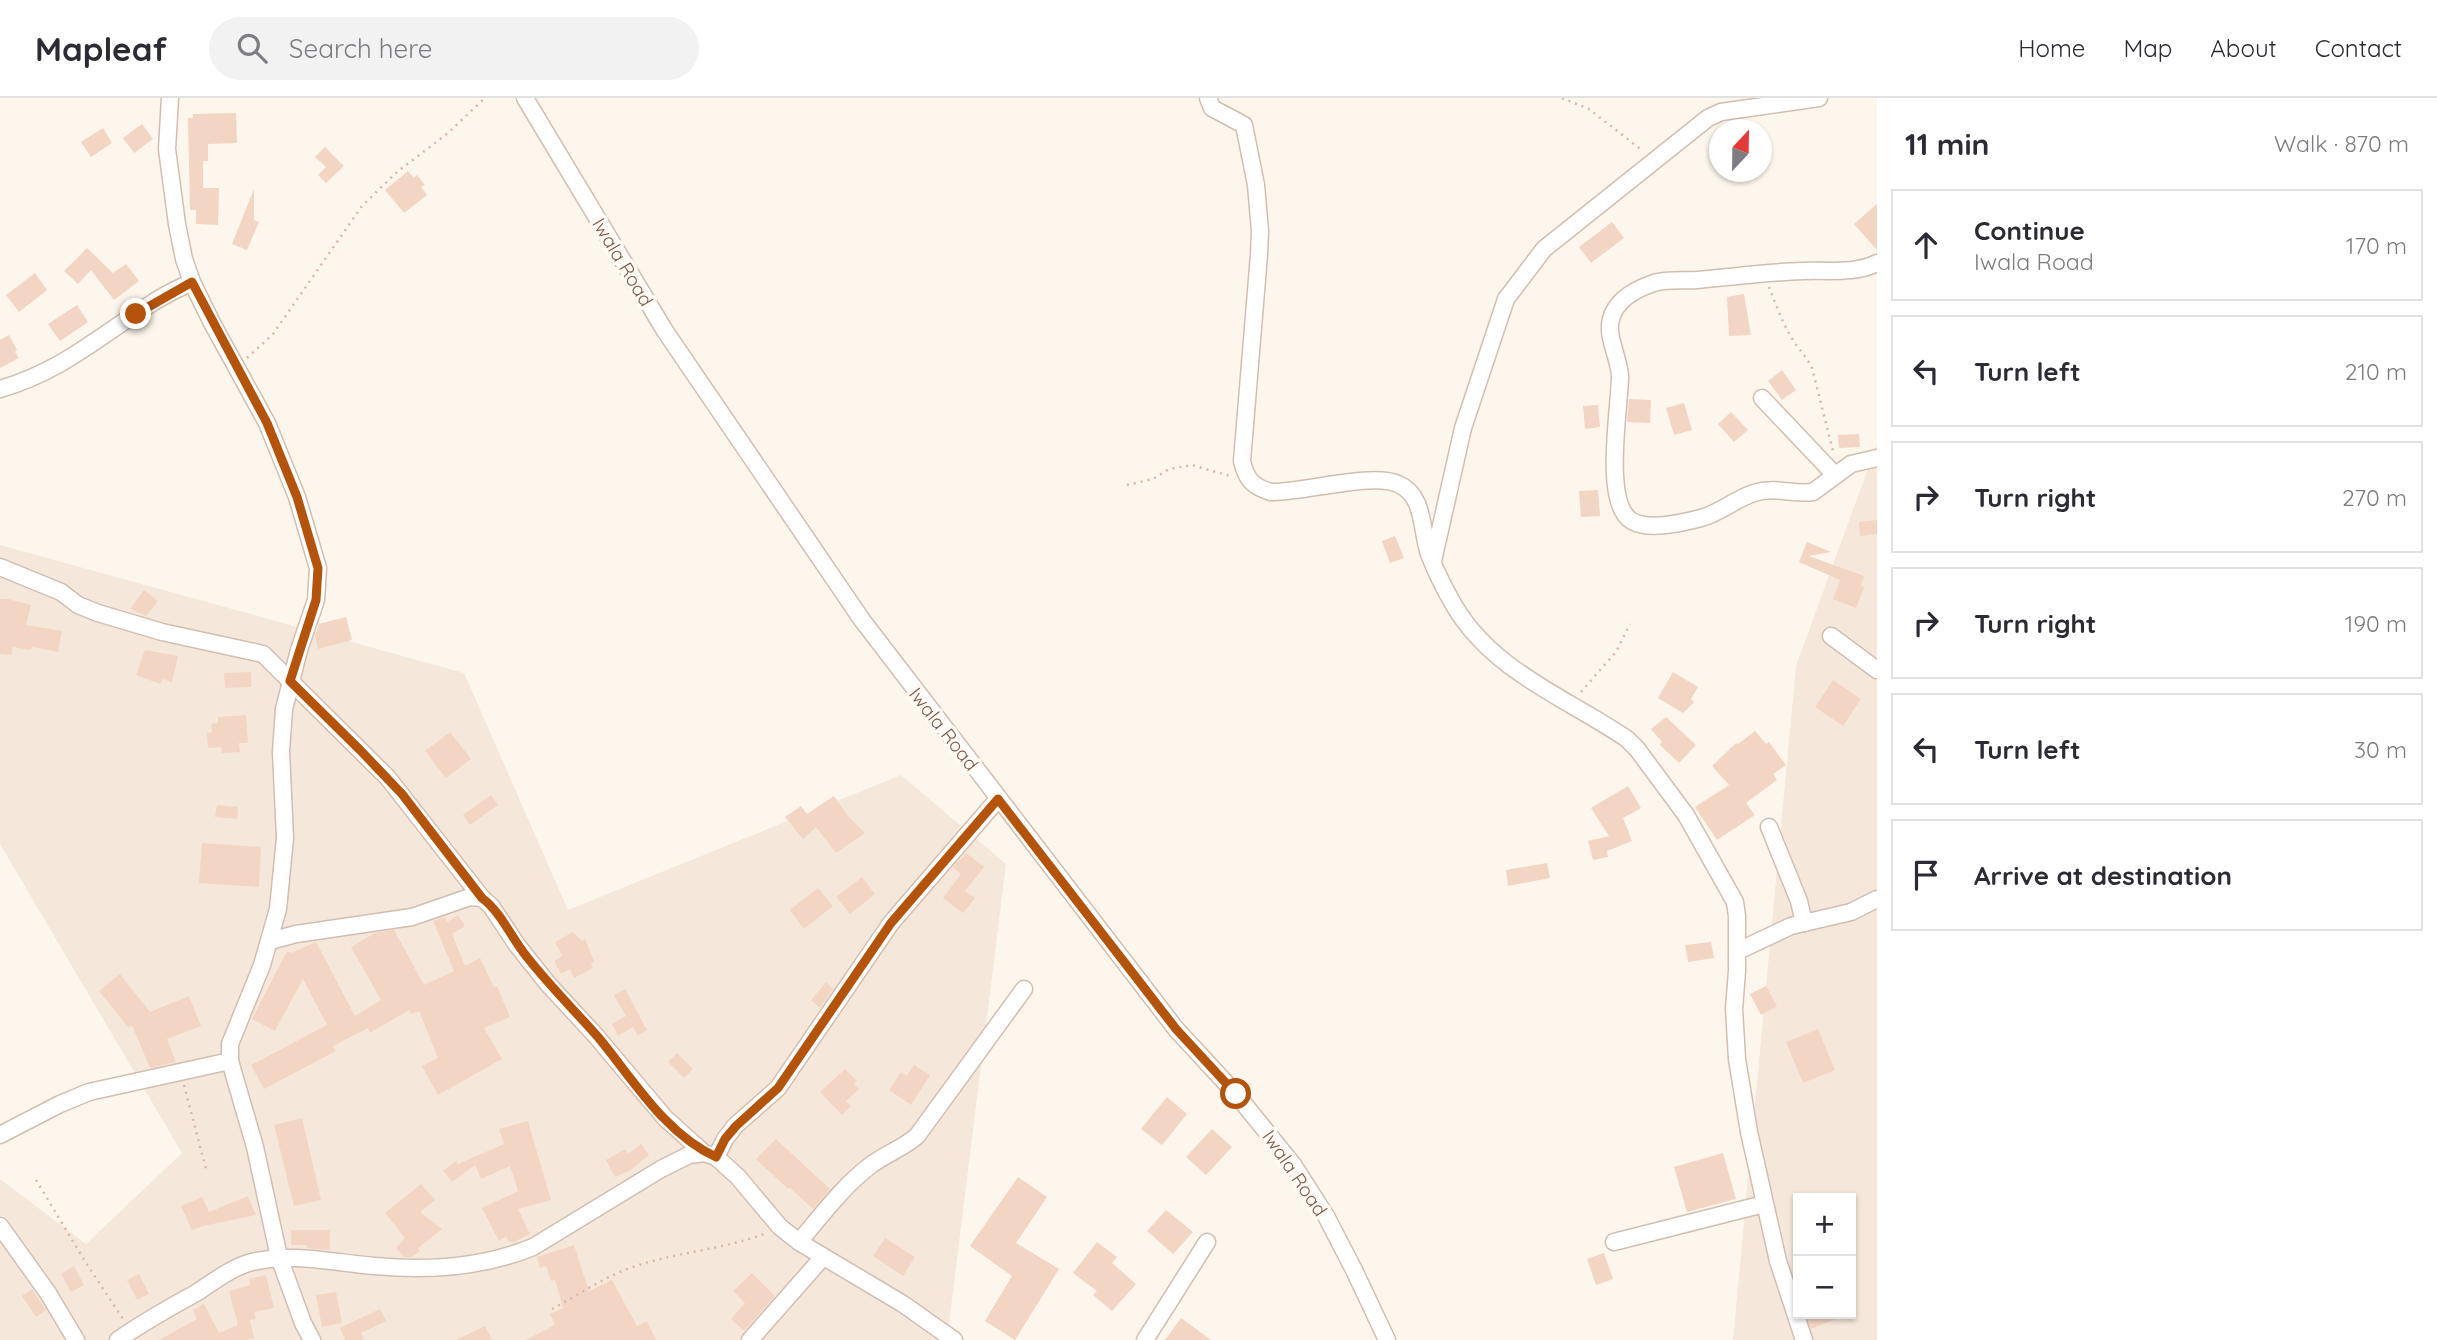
<!DOCTYPE html>
<html lang="en">
<head>
<meta charset="utf-8">
<style>
	body { margin:0; font-family:Quicksand,sans-serif; background:#f2f2f3; color:#2b2b33 }
	.controls { position:absolute; right:21px; bottom:21px; display:grid; overflow:hidden; border-radius:0px; box-shadow:0 2px 5px #0004 }
	.controls button { width:63px; height:63px; display:grid; place-items:center; padding:0; border:0; border-bottom:2px solid #e1e1e2; background:#fff; color:#2b2b33; font:35px sans-serif }
	.compass { position:absolute; left:1709px; top:21px; width:63px; height:63px; border-radius:50%; background:#fff; box-shadow:0 2px 5px #0004; rotate:22deg }
	.stop { position:absolute; width:21px; height:21px; margin:-16px; border:5px solid #b45309; border-radius:50%; background:#fff }
	.stop.end { background:#b45309; border-color:#fff; box-shadow:0 2px 7px #0008 }
	.list { margin:0; padding:0; list-style:none }
	h2 { display:flex; justify-content:space-between; align-items:center; height:91px; margin:0; padding:0 28px; font-size:30px }
	h2 small { font-size:23px; font-weight:400; color:#7c7c81 }
	.list li { display:grid; grid-template-columns:46px 1fr auto; gap:21px; align-items:center; box-sizing:border-box; height:112px; margin:0 14px 14px; padding:0 14px; border:2px solid #e1e1e2; border-radius:0px }
	.list b { display:block; font-size:26px; white-space:nowrap }
	.list p { margin:0; font-size:23px; white-space:nowrap; color:#7c7c81 }
	.list em { font-size:23px; font-style:normal; color:#7c7c81 }
	.icon { flex:none; width:38px; height:38px; fill:none; stroke:currentColor; stroke-width:2; stroke-linecap:round; stroke-linejoin:round }
	.map { position:relative; flex:none; width:1877px; height:1242px; overflow:hidden }
	header { display:flex; align-items:center; gap:42px; box-sizing:border-box; height:98px; padding:0 35px; background:#fff; border-bottom:2px solid #e1e1e2 }
	header strong { font-size:33px }
	nav { display:flex; gap:38px; margin-inline-start:auto; font-size:24px }
	.search { width:490px; height:63px; background:#f2f2f3; display:flex; align-items:center; gap:18px; box-sizing:border-box; padding:0 24px; border-radius:38px; color:#7c7c81; font-size:26px }
	main { display:flex }
	aside { flex:1; background:#fff }
	.map>svg:first-child { display:block }
	.residential { fill:#f5e8da; fill-rule:evenodd }
	.building { fill:#f3d5c3 }
	.lines { fill:none; stroke-linecap:round; stroke-linejoin:round }
	.minor-casing { stroke:#d1beb0; stroke-width:19 }
	.path { stroke:#d9b8a5; stroke-width:2.5; stroke-dasharray:2 5; stroke-linecap:butt }
	.minor { stroke:#fff; stroke-width:16 }
	.route { stroke:#b45309; stroke-width:9 }
	.labels { text-anchor:middle; stroke-width:7; stroke-linejoin:round; paint-order:stroke }
	.street-label { font-size:19px; fill:#7a5c4d; stroke:#fffaf3 }
</style>
</head>
<body>
<header>
<strong>Mapleaf</strong>
<div class="search"><svg class="icon" aria-label="search" viewBox="0 0 24 24"><circle cx="10" cy="10" r="6"/><path d="M15 15l6 6"/></svg>Search here</div>
<nav><a>Home</a><a>Map</a><a>About</a><a>Contact</a></nav>
</header>
<main>
<div class="map">
<svg width="1877" height="1242" viewBox="0 0 1877 1242">
	<rect width="100%" height="100%" fill="#fdf6ec"/>
	<!-- residential -->
	<g class="residential">
		<path d="M1877,346V1242H1733L1796,568ZM1798,1100H1851V1216H1798Z"/>
		<polygon points="0,447 464,575 568,812 901,677 1006,766 947,1242 0,1242 0,1081 86,1146 182,1055 0,746"/>
	</g>
	<!-- building -->
	<g class="building">
		<polygon points="236,15 237,45 208,46 208,63 203,63 203,90 219,90 218,127 196,126 196,112 190,112 188,20 193,20 193,16"/>
		<polygon points="142,26 153,41 134,55 123,40"/>
		<polygon points="103,30 112,45 91,59 81,44"/>
		<polygon points="325,49 344,68 326,85 318,77 326,69 315,59"/>
		<polygon points="408,73 414,80 417,77 425,87 421,89 427,97 404,115 385,92"/>
		<polygon points="254,91 254,122 259,124 247,152 232,146"/>
		<polygon points="1877,106 1877,152 1854,126"/>
		<polygon points="1612,124 1624,140 1591,165 1579,149"/>
		<polygon points="87,150 113,175 126,166 139,183 114,202 91,172 78,186 64,173"/>
		<polygon points="35,175 47,192 19,214 6,197"/>
		<polygon points="1744,196 1751,237 1729,238 1727,199"/>
		<polygon points="77,207 88,224 60,243 48,226"/>
		<polygon points="9,237 17,252 15,254 19,260 0,270 0,242"/>
		<polygon points="1782,272 1796,292 1782,302 1768,283"/>
		<polygon points="1629,301 1651,302 1650,325 1627,324"/>
		<polygon points="1684,305 1692,332 1674,337 1666,310"/>
		<polygon points="1598,307 1600,329 1585,331 1583,308"/>
		<polygon points="1731,314 1748,332 1734,344 1718,326"/>
		<polygon points="1859,336 1860,349 1839,350 1838,337"/>
		<polygon points="1598,392 1600,418 1581,419 1579,393"/>
		<polygon points="1877,422 1877,436 1860,438 1859,424"/>
		<polygon points="1395,438 1404,460 1390,465 1382,443"/>
		<polygon points="1807,444 1831,454 1809,458 1864,478 1861,488 1864,489 1856,510 1833,501 1840,482 1799,464"/>
		<polygon points="144,492 158,503 146,518 130,511"/>
		<polygon points="0,501 8,501 31,507 26,527 62,533 58,554 32,549 31,552 12,549 12,557 0,556"/>
		<polygon points="346,519 352,542 318,551 315,538 319,526"/>
		<polygon points="145,552 178,558 172,584 162,581 160,586 136,577"/>
		<polygon points="251,574 251,589 225,590 224,575"/>
		<polygon points="1673,574 1698,589 1691,601 1694,604 1683,615 1658,600"/>
		<polygon points="1833,582 1861,601 1843,628 1815,609"/>
		<polygon points="246,617 248,645 239,645 240,654 222,655 221,649 208,650 207,635 212,634 211,626 218,625 218,619"/>
		<polygon points="1666,619 1696,647 1679,665 1660,647 1662,644 1651,631"/>
		<polygon points="1755,633 1766,646 1769,644 1786,667 1773,676 1777,682 1746,705 1755,717 1717,742 1695,709 1729,687 1712,668 1736,645 1738,646"/>
		<polygon points="450,634 471,661 446,680 425,653"/>
		<polygon points="1628,688 1641,710 1623,720 1632,743 1607,753 1608,759 1593,762 1588,743 1609,738 1591,710"/>
		<polygon points="491,697 498,707 470,727 463,717"/>
		<polygon points="834,698 847,717 865,735 836,755 816,729 803,741 785,719 801,708 807,716"/>
		<polygon points="217,707 238,709 237,721 215,719"/>
		<polygon points="202,745 261,749 259,789 199,785"/>
		<polygon points="966,755 984,769 965,793 975,800 963,815 943,800 961,776 953,769"/>
		<polygon points="1547,765 1550,780 1508,788 1506,772"/>
		<polygon points="862,779 875,796 850,816 836,799"/>
		<polygon points="818,790 833,808 804,831 790,812"/>
		<polygon points="458,817 465,828 452,836 465,868 480,860 494,889 497,888 510,919 484,930 502,961 438,997 422,968 438,960 419,913 411,916 409,912 370,935 368,930 333,948 336,953 264,991 251,967 327,927 303,881 275,933 252,921 287,853 291,855 316,844 355,918 381,902 351,849 375,835 394,832 424,887 454,873 433,823 445,819 447,824"/>
		<polygon points="573,834 582,843 585,841 594,863 591,865 593,870 574,880 570,871 561,876 554,863 562,858 555,844"/>
		<polygon points="1711,844 1714,860 1688,864 1685,847"/>
		<polygon points="120,876 150,914 189,898 201,928 167,941 176,964 150,970 132,927 129,930 99,893"/>
		<polygon points="826,884 833,891 820,910 811,902"/>
		<polygon points="1766,888 1777,908 1761,917 1750,896"/>
		<polygon points="625,891 647,932 638,938 633,929 618,938 612,926 626,918 614,897"/>
		<polygon points="1818,931 1835,972 1803,985 1786,944"/>
		<polygon points="677,955 693,971 684,980 668,964"/>
		<polygon points="914,967 930,977 911,1007 889,992 901,974 907,978"/>
		<polygon points="845,971 857,983 854,986 859,991 846,1003 851,1008 842,1017 820,994"/>
		<polygon points="1167,999 1187,1016 1162,1047 1141,1031"/>
		<polygon points="302,1020 321,1102 294,1108 274,1027"/>
		<polygon points="528,1023 551,1102 518,1111 530,1136 514,1144 509,1144 506,1138 499,1143 482,1110 518,1093 510,1068 481,1081 475,1067 452,1084 443,1073 456,1063 458,1066 504,1046 499,1031"/>
		<polygon points="1212,1031 1232,1049 1206,1077 1186,1059"/>
		<polygon points="776,1041 830,1091 813,1111 790,1090 788,1091 756,1061"/>
		<polygon points="641,1046 649,1057 629,1073 615,1079 606,1062 625,1051 628,1056"/>
		<polygon points="1723,1055 1736,1101 1687,1114 1674,1069"/>
		<polygon points="1018,1079 1047,1099 1016,1145 1059,1171 1015,1242 985,1223 1012,1178 970,1148"/>
		<polygon points="421,1086 435,1102 420,1114 442,1131 418,1150 420,1153 412,1159 404,1159 396,1150 405,1140 385,1115"/>
		<polygon points="248,1098 256,1117 203,1128 192,1132 181,1108 202,1099 209,1114"/>
		<polygon points="1166,1112 1193,1134 1173,1156 1147,1133"/>
		<polygon points="291,1132 330,1132 330,1152 307,1150 307,1147 291,1147"/>
		<polygon points="885,1140 915,1159 903,1178 873,1158"/>
		<polygon points="1097,1144 1117,1159 1112,1165 1136,1186 1112,1213 1093,1197 1097,1193 1073,1175"/>
		<polygon points="574,1147 589,1193 612,1182 637,1228 647,1223 656,1242 526,1242 555,1227 550,1216 563,1210 555,1182 551,1183 546,1168 540,1170 537,1159"/>
		<polygon points="1604,1155 1613,1181 1596,1187 1587,1161"/>
		<polygon points="74,1168 84,1187 71,1194 61,1176"/>
		<polygon points="752,1175 775,1198 744,1233 731,1221 745,1205 733,1193"/>
		<polygon points="139,1176 149,1196 137,1202 127,1182"/>
		<polygon points="266,1177 274,1210 254,1214 256,1221 250,1222 254,1240 246,1242 159,1242 197,1221 193,1212 204,1206 219,1235 238,1227 229,1193 250,1187 249,1181"/>
		<polygon points="32,1191 46,1212 36,1219 22,1198"/>
		<polygon points="336,1194 342,1225 322,1229 316,1197"/>
		<polygon points="380,1211 386,1223 361,1235 364,1242 345,1242 340,1230"/>
		<polygon points="1806,1216 1848,1216 1811,1231"/>
		<polygon points="1181,1220 1211,1242 1165,1242"/>
		<polygon points="485,1228 492,1242 456,1242"/>
	</g>
	<g class="lines">
		<!-- minor casing -->
		<g class="minor-casing">
			<g id="minor">
				<polyline points="170,0 167,51 177,126 184,161 192,184 212,225 267,325 297,399 318,470 316,502 299,552 284,611 281,654 285,740 278,811 262,867 230,946 230,963 255,1049 279,1159 303,1225 312,1242"/>
				<polyline points="525,0 665,233 862,522 1176,931 1236,996 1294,1068 1326,1118 1354,1172 1387,1242"/>
				<path d="M1208,0L1212,10L1244,27L1256,87L1260,133L1259,157L1242,363C1246,381 1253,389 1271,394C1302,395 1372,374 1398,386C1425,397 1421,433 1429,456C1436,474 1445,492 1455,509C1494,574 1567,600 1627,641L1637,651L1686,717L1735,804L1737,818V873L1734,911L1737,961L1749,1034L1778,1163L1804,1242"/>
				<path d="M1877,165C1856,176 1827,172 1803,173C1767,174 1732,179 1697,182C1683,183 1667,181 1654,185C1636,191 1616,202 1611,221C1606,239 1619,259 1620,278C1620,309 1602,406 1632,423C1649,433 1682,425 1701,420C1720,415 1735,401 1754,395C1777,388 1792,397 1813,394L1851,366L1877,360"/>
				<path d="M0,291C63,273 100,237 154,204C166,196 179,190 192,184"/>
				<polyline points="1762,300 1834,376"/>
				<polyline points="1433,463 1463,330 1506,201 1544,151 1708,20 1721,14 1819,0"/>
				<polyline points="0,469 61,494 78,507 98,515 162,534 263,556 388,680 482,800"/>
				<polyline points="1831,538 1877,572"/>
				<polyline points="1769,729 1799,803 1804,825"/>
				<polyline points="270,843 296,836 412,819 470,799 482,800 491,808 517,847 548,886 596,938 665,1020 704,1055"/>
				<polyline points="1738,853 1791,828 1851,814 1877,801"/>
				<polyline points="0,1037 60,1006 89,994 230,963"/>
				<polyline points="716,1059 725,1041 735,1028 778,990 891,825 998,701"/>
				<polyline points="0,1128 48,1195 76,1242"/>
				<path d="M799,1144C821,1118 843,1088 871,1067C886,1056 903,1050 917,1038L1024,891"/>
				<polyline points="1614,1144 1764,1106"/>
				<path d="M118,1242C143,1224 169,1210 196,1195C213,1184 232,1169 252,1164C293,1154 334,1165 375,1168C427,1173 484,1169 533,1149L661,1071L689,1057L704,1055L716,1059L738,1079L780,1129L799,1144L903,1206L954,1242"/>
				<polyline points="750,1242 823,1159"/>
				<polyline points="1145,1242 1207,1144"/>
			</g>
		</g>
		<!-- path -->
		<g class="path">
			<polyline points="1562,0 1589,11 1643,53"/>
			<path d="M1769,189C1776,206 1782,225 1793,242C1799,252 1807,259 1812,270L1833,353"/>
			<polyline points="247,260 273,236 362,108 397,74 448,35 485,0"/>
			<polyline points="1127,387 1153,381 1169,371 1192,367 1230,378"/>
			<polyline points="1581,594 1616,554 1630,526"/>
			<polyline points="184,987 206,1071"/>
			<polyline points="36,1082 86,1165 123,1221"/>
			<path d="M552,1211C579,1197 603,1179 633,1169C676,1154 721,1152 764,1136"/>
		</g>
		<!-- minor -->
		<use href="#minor" class="minor"/>
	</g>
	<g class="lines">
		<!-- route -->
		<path class="route" d="M136,216L192,184L267,325L297,399L318,470L316,502L290,583L360,652L402,696L482,800C501,814 512,841 527,859C549,887 574,912 598,939C633,981 665,1036 716,1059L725,1041L736,1028L778,990L891,825L998,701L1176,931L1236,996"/>
	</g>
	<g class="labels">
		<!-- street labels -->
		<g class="street-label">
			<text transform="translate(623 164) rotate(59)" y="7">Iwala Road</text>
			<text transform="translate(944 631) rotate(52)" y="7">Iwala Road</text>
			<text transform="translate(1295 1075) rotate(56)" y="7">Iwala Road</text>
		</g>
	</g>
</svg>
<div class="controls">
<button>+</button>
<button>−</button>
</div>
<svg class="compass" viewBox="-18 -18 36 36"><path d="M0-13l5 13h-10z" fill="#e53935"/><path d="M0 13l5-13h-10z" fill="#7c7c81"/></svg>
<div class="stop" style="left:1236px;top:996px"></div>
<div class="stop end" style="left:136px;top:216px"></div>
</div>
<aside>
<h2>11 min<small>Walk · 870 m</small></h2>
<ul class="list">
<li><svg class="icon" aria-label="ahead" viewBox="0 0 24 24"><path d="M12 20V5M6 11l6-6 6 6"/></svg><div><b>Continue</b><p>Iwala Road</p></div><em>170 m</em></li>
<li><svg class="icon" aria-label="left" viewBox="0 0 24 24"><path d="M17 20v-9H6M10 6l-5 5 5 5"/></svg><div><b>Turn left</b></div><em>210 m</em></li>
<li><svg class="icon" aria-label="right" viewBox="0 0 24 24"><path d="M7 20v-9h11M14 6l5 5-5 5"/></svg><div><b>Turn right</b></div><em>270 m</em></li>
<li><svg class="icon" aria-label="right" viewBox="0 0 24 24"><path d="M7 20v-9h11M14 6l5 5-5 5"/></svg><div><b>Turn right</b></div><em>190 m</em></li>
<li><svg class="icon" aria-label="left" viewBox="0 0 24 24"><path d="M17 20v-9H6M10 6l-5 5 5 5"/></svg><div><b>Turn left</b></div><em>30 m</em></li>
<li><svg class="icon" aria-label="arrive" viewBox="0 0 24 24"><path d="M6 21V4h12l-3 4 3 4H6"/></svg><div><b>Arrive at destination</b></div></li>
</ul>
</aside>
</main>
</body>
</html>
